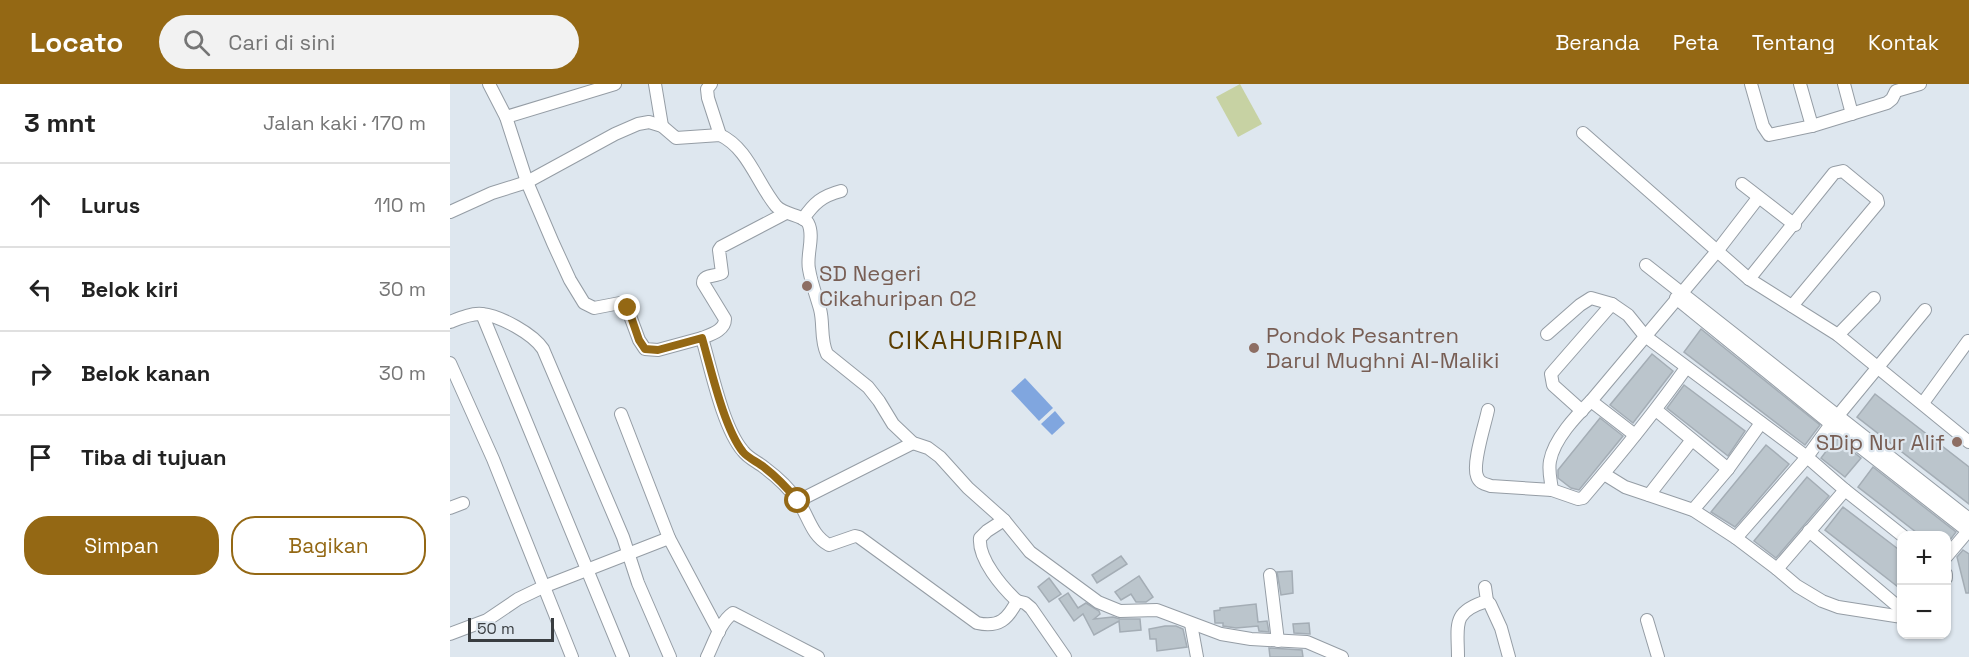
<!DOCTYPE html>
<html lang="id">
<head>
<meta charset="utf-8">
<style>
	body { margin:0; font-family:"Space Grotesk",sans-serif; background:#f2f2f2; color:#222 }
	.controls { position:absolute; right:18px; bottom:18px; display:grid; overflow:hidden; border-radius:12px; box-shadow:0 2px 4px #0004 }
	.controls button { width:54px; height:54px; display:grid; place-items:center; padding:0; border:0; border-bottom:2px solid #e0e0e0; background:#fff; color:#222; font:30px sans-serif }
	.scale { position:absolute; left:18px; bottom:15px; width:86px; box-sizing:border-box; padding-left:6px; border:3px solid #393d40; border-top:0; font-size:16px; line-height:21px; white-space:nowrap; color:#393d40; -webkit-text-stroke:4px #dee7ef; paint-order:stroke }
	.stop { position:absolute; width:18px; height:18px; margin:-14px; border:4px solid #946814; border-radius:50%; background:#fff }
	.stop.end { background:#946814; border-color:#fff; box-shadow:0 2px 6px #0008 }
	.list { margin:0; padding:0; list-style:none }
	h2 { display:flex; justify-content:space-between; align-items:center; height:78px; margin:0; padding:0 24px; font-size:26px }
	h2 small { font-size:20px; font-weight:400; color:#767676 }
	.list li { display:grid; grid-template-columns:39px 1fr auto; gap:18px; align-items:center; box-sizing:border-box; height:84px; padding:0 24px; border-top:2px solid #e0e0e0 }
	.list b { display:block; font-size:22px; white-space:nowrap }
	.list em { font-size:20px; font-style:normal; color:#767676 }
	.actions { display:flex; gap:12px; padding:18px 24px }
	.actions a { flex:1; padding:14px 0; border:2px solid #946814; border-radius:24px; text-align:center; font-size:21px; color:#946814 }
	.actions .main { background:#946814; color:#fff }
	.icon { flex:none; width:33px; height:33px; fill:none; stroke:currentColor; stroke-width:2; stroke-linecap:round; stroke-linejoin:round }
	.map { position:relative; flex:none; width:1519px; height:573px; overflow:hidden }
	header { display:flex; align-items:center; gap:36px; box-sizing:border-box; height:84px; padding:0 30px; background:#946814; color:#fff }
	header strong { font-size:28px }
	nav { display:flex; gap:33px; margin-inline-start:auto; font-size:21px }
	.search { width:420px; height:54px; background:#f2f2f2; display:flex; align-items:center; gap:15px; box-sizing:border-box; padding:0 21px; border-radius:33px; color:#767676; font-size:22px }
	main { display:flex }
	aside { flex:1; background:#fff }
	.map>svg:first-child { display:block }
	.green { fill:#c7d2a3 }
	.water { fill:#80a6df }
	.building { fill:#bbc5cc; stroke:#a4adb5; stroke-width:1.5 }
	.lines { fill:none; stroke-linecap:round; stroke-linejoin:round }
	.minor-casing { stroke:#959da5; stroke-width:14 }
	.minor { stroke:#fff; stroke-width:12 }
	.route { stroke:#946814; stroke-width:8 }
	.education-dot { fill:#8d6e63; stroke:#dee7ef; stroke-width:2 }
	.labels { text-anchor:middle; stroke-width:4.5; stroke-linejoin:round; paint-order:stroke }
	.education-label { font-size:22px; fill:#785e54; stroke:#dee7ef; text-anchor:start }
	.quarter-label { font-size:26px; letter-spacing:1.5px; fill:#5b3d01; stroke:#dee7ef }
</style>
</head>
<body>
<header>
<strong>Locato</strong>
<div class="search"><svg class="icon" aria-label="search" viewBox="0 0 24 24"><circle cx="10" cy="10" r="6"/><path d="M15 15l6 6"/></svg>Cari di sini</div>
<nav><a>Beranda</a><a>Peta</a><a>Tentang</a><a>Kontak</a></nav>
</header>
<main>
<aside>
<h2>3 mnt<small>Jalan kaki · 170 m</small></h2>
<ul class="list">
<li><svg class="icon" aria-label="ahead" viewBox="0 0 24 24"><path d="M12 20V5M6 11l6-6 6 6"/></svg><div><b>Lurus</b></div><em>110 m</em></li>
<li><svg class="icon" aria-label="left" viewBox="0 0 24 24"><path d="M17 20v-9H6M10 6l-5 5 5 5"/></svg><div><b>Belok kiri</b></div><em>30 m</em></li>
<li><svg class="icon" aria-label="right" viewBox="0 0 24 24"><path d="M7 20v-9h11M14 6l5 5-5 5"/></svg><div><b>Belok kanan</b></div><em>30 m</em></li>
<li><svg class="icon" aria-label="arrive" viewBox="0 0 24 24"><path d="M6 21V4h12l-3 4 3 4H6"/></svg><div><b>Tiba di tujuan</b></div></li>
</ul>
<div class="actions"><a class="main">Simpan</a><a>Bagikan</a></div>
</aside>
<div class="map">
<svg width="1519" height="573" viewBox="0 0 1519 573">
	<rect width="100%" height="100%" fill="#dee7ef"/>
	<!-- green -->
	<polygon class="green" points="790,0 812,40 788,53 766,13"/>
	<!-- water -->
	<g class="water">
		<polygon points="575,294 603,324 589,337 561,307"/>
		<polygon points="605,327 615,339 602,351 591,340"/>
	</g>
	<!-- building -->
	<g class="building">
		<polygon points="1251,245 1370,341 1355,361 1234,268"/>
		<polygon points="1202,270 1223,287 1183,339 1160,321"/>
		<polygon points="1234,301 1295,347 1278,372 1217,324"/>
		<polygon points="1425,310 1519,383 1519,420 1407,333"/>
		<polygon points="1150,334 1173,352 1129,406 1121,404 1108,394 1108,386"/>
		<polygon points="1386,354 1411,374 1395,393 1371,374"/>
		<polygon points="1316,361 1339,380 1285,443 1261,428"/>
		<polygon points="1423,383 1506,448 1497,460 1497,452 1471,452 1408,403"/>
		<polygon points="1357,393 1379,412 1326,474 1304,457"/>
		<polygon points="1393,423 1452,468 1452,506 1375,446"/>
		<polygon points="1513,466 1519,470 1519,509 1516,509 1507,473"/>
		<polygon points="671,472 677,480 647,499 642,491"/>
		<polygon points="842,487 843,509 831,511 827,488"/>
		<polygon points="689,492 703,513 696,518 686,518 681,510 671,516 665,508"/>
		<polygon points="599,494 611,510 599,518 588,503"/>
		<polygon points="618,509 628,524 636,519 649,527 650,530 644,535 663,533 670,535 690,535 691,546 670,548 669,537 644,551 633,530 624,537 609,515"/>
		<polygon points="806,520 808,538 817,537 819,548 809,547 808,542 786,544 773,542 773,539 765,539 764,527 770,526 770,524"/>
		<polygon points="859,539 860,550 844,549 843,540"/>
		<polygon points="715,542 726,542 733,545 737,563 707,567 706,555 700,555 699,545"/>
		<polygon points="819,564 852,566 853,573 820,573"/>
	</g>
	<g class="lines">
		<!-- minor casing -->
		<g class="minor-casing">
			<g id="minor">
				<polyline points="39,0 56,33 77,98 103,159 120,196 134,219 144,224 170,219 176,221 189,256 195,265 208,266 252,254"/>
				<polyline points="205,0 212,42"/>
				<polyline points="261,0 257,5 258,14 270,51"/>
				<polyline points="1301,0 1313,42 1319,51 1362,42 1437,19 1442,15 1446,7 1470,0"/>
				<polyline points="1350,0 1362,42"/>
				<polyline points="1394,0 1402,30"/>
				<polyline points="56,33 165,0"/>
				<polyline points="1133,49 1299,195 1388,251 1519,358"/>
				<polyline points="1292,100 1345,141"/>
				<path d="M0,128L42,109L77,98L165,50L188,40L199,38L212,42L226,54L270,51C298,64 307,99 326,122C334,131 353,131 358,139C365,152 356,171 359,185C361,198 366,211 370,225C374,240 370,255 377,270L418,303L429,317L443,340L463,359L478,364L490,373L518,404L554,436L580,468L648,518L670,527L707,526L771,550L801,555L857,558L892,573"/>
				<path d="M336,129L271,163L269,166L272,189C265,193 253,190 253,199L275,235C275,246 262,250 252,254C261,285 273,344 293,367C299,375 308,378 315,384C327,393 339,404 348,417C359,433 361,451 379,461L405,452L409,453L527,539C549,544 558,535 567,517C552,503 528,475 530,454L537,447L554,436"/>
				<path d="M353,135C364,119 372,112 391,107"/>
				<polyline points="1196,181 1519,435"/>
				<polyline points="1299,195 1384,89 1393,87 1427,115 1428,119 1342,222"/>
				<polyline points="1226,214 1381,340 1519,448"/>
				<polyline points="32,230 173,573"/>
				<path d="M0,238C10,234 21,229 32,230C51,232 83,250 93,265L173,453L188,499L220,573"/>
				<polyline points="1097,250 1130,221 1141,214 1162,220"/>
				<polyline points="1388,251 1424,214"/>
				<polyline points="0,279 43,375 122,573"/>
				<polyline points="1141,317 1185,351"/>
				<polyline points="1473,319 1518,257"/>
				<path d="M1038,326C1035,341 1022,379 1027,392C1029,399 1035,400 1041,402L1102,406L1128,415L1133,414C1169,372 1204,329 1236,284"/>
				<polyline points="1206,326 1278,385"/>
				<polyline points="1132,327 1103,301 1101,290 1162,220 1178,231 1195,252 1357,373 1395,406 1453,452"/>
				<polyline points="171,330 219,454 269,548"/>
				<polyline points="1154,390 1175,403 1243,426 1286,454 1327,485 1347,502 1372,517 1388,523 1452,533"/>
				<path d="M1102,406C1101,397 1098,387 1100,377C1104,355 1126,332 1141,317L1268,166L1308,114"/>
				<polyline points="1199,411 1241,357"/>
				<polyline points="348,417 463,359"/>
				<polyline points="0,424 13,419"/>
				<polyline points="1243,426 1278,385 1311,339"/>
				<polyline points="1359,447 1452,526"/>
				<polyline points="1286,454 1357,373 1381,340 1475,226"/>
				<polyline points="1496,473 1519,446"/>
				<polyline points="1327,485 1395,406"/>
				<polyline points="1496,490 1496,494"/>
				<polyline points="820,491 828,557"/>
				<polyline points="567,517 575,519 581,524 615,573"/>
				<polyline points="1037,517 1040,520 1051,544 1059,573"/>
				<polyline points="1197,536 1208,573"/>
				<polyline points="741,540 747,573"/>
				<polyline points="0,550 37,536 68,515 93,503 219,454"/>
				<path d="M257,573C264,559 270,538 283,529L368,573"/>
				<path d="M1008,573C1008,541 1001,528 1037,517L1035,503"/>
			</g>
		</g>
		<!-- minor -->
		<use href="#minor" class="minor"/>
	</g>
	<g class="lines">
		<!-- route -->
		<path class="route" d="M178,224L189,256L195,265L208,266L252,254C261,285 274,344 293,368C299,375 308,378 315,384C328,394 338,405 348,417"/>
	</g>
	<!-- markers -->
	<g class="education-dot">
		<circle cx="357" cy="202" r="6"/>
		<circle cx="804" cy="264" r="6"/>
		<circle cx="1507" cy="358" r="6"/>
	</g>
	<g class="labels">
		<!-- education labels -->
		<g class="education-label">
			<text x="369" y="197">SD Negeri<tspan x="369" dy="25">Cikahuripan 02</tspan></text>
			<text x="816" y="259">Pondok Pesantren<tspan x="816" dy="25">Darul Mughni Al-Maliki</tspan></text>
			<text x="1495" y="366" text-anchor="end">SDip Nur Alif</text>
		</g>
		<!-- quarter labels -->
		<g class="quarter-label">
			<text x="526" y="265">CIKAHURIPAN</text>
		</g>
	</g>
</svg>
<div class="controls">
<button>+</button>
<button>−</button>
</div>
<div class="scale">50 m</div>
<div class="stop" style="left:348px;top:417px"></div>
<div class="stop end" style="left:178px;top:224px"></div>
</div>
</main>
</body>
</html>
